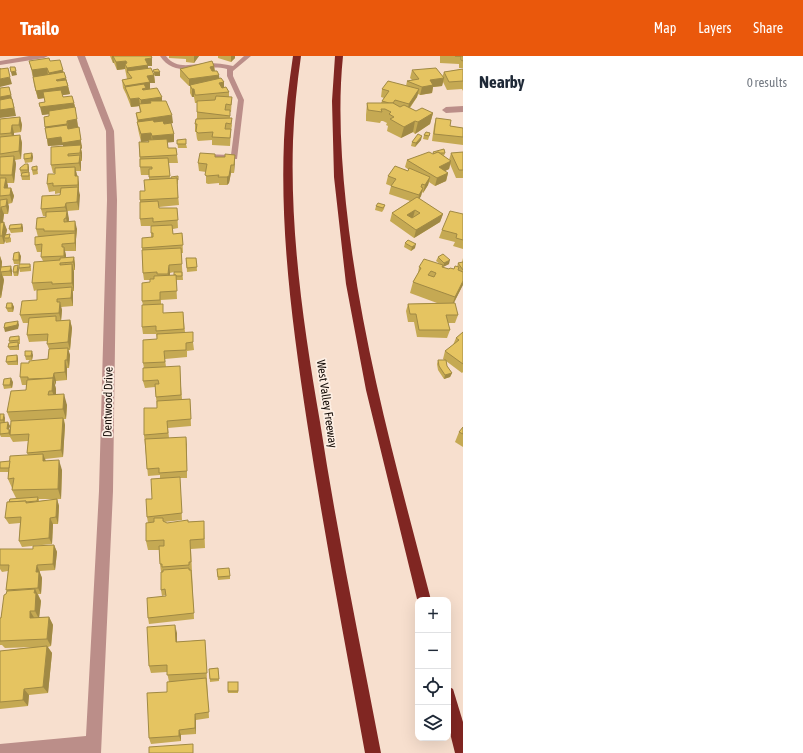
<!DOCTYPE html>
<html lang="en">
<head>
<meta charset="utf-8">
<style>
	body { margin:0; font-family:"Asap Condensed",sans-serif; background:#f2f2f3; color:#1f2937 }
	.controls { position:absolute; right:12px; bottom:12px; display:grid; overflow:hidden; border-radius:8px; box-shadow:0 4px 16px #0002 }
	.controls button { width:36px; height:36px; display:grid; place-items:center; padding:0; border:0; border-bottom:1px solid #e0e1e3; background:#fff; color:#1f2937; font:20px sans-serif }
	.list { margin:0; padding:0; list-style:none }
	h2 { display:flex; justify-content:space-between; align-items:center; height:52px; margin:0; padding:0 16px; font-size:17px }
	h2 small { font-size:13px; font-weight:400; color:#747a83 }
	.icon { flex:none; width:22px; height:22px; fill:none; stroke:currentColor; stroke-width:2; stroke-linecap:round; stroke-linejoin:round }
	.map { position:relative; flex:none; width:463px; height:697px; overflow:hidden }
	header { display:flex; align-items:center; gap:24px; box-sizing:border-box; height:56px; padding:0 20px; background:#ea580c; color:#fff }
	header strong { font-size:19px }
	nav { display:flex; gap:22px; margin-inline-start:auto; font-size:14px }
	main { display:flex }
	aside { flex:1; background:#fff }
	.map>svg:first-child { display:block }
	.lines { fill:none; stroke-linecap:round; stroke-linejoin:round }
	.lane { fill:#bb8e89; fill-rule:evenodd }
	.street { fill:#bb8e89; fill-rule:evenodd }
	.highway { fill:#802622; fill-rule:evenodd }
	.wall { fill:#c5a953; fill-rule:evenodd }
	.shaded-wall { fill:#a08944 }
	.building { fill:#e5c461; stroke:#a08944; fill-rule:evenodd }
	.labels { text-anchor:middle; stroke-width:3.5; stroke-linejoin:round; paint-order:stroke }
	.street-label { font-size:12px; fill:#150d08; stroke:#fdefe4 }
</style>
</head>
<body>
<header>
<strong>Trailo</strong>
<nav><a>Map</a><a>Layers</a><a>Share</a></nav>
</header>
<main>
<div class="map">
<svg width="463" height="697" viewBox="0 0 463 697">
	<rect width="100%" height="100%" fill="#f7dfce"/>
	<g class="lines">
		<!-- lane -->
		<path class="lane" d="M160,0H166C176,14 193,8 207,7C216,7 225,8 233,10L244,0H251L233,15V20L244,44L237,103L203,102L199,100L203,98L231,99L238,44L227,20V13C203,7 176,24 160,0Z"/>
		<!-- street -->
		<g class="street">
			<polygon points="29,0 48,0 44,2 0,9 0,5"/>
			<polygon points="77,0 85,0 114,75 117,144 113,435 101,697 0,697 0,688 86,680 99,435 107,144 106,75"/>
			<polygon points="463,50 463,56 446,57 442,54 446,51"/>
		</g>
		<!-- highway -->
		<g class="highway">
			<path d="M293,0H301C297,28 294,56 293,85C290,179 304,273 320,366C337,477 360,587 381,697H365C345,587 324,477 307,366C293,273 280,179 284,84C285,56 289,28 293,0Z"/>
			<path d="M335,0H343C338,49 341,99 346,148C360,283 397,413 431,544H418V547L366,334L346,228L334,121L332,45Z"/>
			<polygon points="448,630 453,633 463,666 463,697 455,697 448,669"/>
		</g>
	</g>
	<!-- wall -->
	<g class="wall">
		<path d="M110,0H152V1H151L152,10H148V12L154,18L153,14L160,20H155L154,19L155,27H150V33L162,45L173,67L164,68L174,86H168V92H176L178,107H169L170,123L178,120V128H177L179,149L159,151V152H177L178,172L173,173V178L182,177L183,197H181L183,224H176L177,243L161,244V248L163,257L183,256L185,276L193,286L194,294L187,295V301L165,303L166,311L180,317L182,343H190L191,370L168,372L169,382L187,388V422H180L182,464L164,466L167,467L204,465L205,492L191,493L194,563L149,568L148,562L166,540V539L162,540L161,534V516L160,508L159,494H148L146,485L148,467L147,461L152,443L160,423V419L148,420L144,379L157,352L156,341L155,331L145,332L143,325L144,312L143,307L157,283L156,278H143L142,271L143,249L142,245L150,226V224H144L143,217L142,192L151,181V170H141L140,163V135H145L149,124V119H141L140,111L139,86H149L148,85L141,86L138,73L136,57L140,56L139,50L131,51L126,38L123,32L122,24L127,23L125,13L117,14L114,7H113ZM174,216V219L170,220V217Z"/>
		<polygon points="169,0 199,0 194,7 186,6 186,3 169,2"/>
		<polygon points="218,0 235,0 235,2 231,6 218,2"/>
		<polygon points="440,0 463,0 463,12 459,12 459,8 440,7"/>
		<polygon points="29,5 50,5 63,16 66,22 70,38 63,39 63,41 74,47 76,55 75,55 82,92 81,93 82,97 82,105 81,105 81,115 76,115 77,120 79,128 79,154 67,155 69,165 77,173 76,183 76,195 65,195 66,202 74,201 75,209 75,214 74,214 74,235 73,235 73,250 61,251 62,254 61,265 70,264 72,272 70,294 68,294 70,299 69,312 67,312 67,324 56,325 55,329 56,333 56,339 67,349 66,363 64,363 65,369 63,401 45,403 46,405 62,414 61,443 39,443 39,445 57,443 59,450 58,468 53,468 52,488 22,491 19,485 20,467 9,468 5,462 9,446 16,442 12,434 12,432 8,423 8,416 0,416 0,406 10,405 28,399 27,397 28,385 13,386 10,381 1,381 0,379 0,358 5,362 5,366 10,370 9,373 10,375 11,366 7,356 26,334 26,329 22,329 20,321 29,307 48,303 49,293 47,288 47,285 29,286 27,279 28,267 23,267 20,259 37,244 37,234 34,235 32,227 43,205 41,201 42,196 37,196 35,189 38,181 36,173 46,161 46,160 43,160 41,153 60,139 60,137 55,138 55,135 49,136 47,128 55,118 55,117 53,117 51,109 63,91 63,89 48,90 47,83 44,61 49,60 49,58 42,59 45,46 44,42 38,43 34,29 33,21"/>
		<polygon points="214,10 215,15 219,22 224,26 224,31 229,36 229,41 232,41 231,56 230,56 230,62 232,69 231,75 230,90 212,89 212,84 198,85 197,83 196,76 195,76 195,68 197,63 197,47 195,47 194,41 192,41 190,37 190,30 189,30 180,21 180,13"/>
		<polygon points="463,13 463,35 462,33 447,34 443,26 442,30 433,31 432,37 420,39 418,38 417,41 410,52 416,55 433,57 430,68 415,78 413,76 401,82 387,75 388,70 386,69 387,67 383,65 381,65 380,67 366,65 366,59 367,47 381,47 382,45 384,42 381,41 382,33 406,30 407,25 412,24 410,22 412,14 442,21 444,16"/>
		<polygon points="20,61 22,69 21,76 14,77 14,79 20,79 22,87 21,103 15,104 16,108 14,127 7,127 8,130 8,132 11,132 14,140 12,147 8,148 9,151 8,158 4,158 3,166 7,174 6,178 11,182 11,186 6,187 5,185 4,188 0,188 0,63"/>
		<polygon points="436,62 450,70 463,72 463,89 432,85 434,70"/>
		<polygon points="430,77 429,81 428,84 423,83 424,79"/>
		<polygon points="177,84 186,88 187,92 178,92"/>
		<polygon points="421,84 415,91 411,90 412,86"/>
		<polygon points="433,96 445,97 444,100 449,104 451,97 463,96 463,122 456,122 450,108 449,113 445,115 448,117 446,125 435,130 429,126 428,129 423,137 422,136 421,140 419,143 443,158 440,166 414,182 390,165 392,157 410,145 389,138 391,130 386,128 388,120 404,113 408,115 409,114 405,111 407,104 433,98"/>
		<polygon points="32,97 33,101 32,106 25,107 24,103"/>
		<polygon points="215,98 215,101 225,101 235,99 234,117 231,117 229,127 227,129 219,129 219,127 208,128 206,127 206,116 199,115 198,107"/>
		<polygon points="28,108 29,112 29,116 30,120 30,124 22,124 20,114"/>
		<polygon points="37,110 38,118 33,119 32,114"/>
		<polygon points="385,149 384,153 382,156 375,154 376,150"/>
		<polygon points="463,158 463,193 453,190 455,186 439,182 442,174"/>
		<polygon points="22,168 23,172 23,176 11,177 9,173"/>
		<polygon points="405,187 415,192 411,195 404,191"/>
		<polygon points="0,200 2,206 2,211 12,214 12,220 3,220 4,224 1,242 0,242"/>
		<polygon points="21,200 20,208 14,208 13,204"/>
		<polygon points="438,201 449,208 443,211 449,213 454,213 457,211 458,207 462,206 463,202 463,228 454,247 458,259 455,267 448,267 450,274 447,282 417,281 414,266 408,266 406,255 408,248 437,247 410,237 413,226 418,217 419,211 440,208 436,205"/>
		<polygon points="186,202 196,202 197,215 187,216"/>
		<polygon points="30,208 31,212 31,215 20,216 19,212"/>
		<polygon points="19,213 18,220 14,220 13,216"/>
		<polygon points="12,247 14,251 13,256 8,256 6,252"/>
		<polygon points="463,276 463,316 462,317 446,305 447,310 452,317 450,321 444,323 438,314 437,308 438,304 444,304 443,303 445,295 453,289 456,282"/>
		<polygon points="19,280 20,284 20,288 19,288 19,294 10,294 8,291 10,287 9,285"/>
		<polygon points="17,299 18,303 18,309 8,309 6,306"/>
		<polygon points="33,299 32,304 26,304 25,300"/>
		<polygon points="13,326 12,332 4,333 3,329"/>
		<polygon points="463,371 463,391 455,386 459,376"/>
		<polygon points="54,489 57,496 55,514 40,515 40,517 42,522 41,538 38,538 41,545 39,561 49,561 53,569 51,590 48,591 52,597 48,637 29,639 28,650 0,653 0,595 33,591 5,592 2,589 0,589 0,562 1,562 6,538 7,535 6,534 8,515 2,516 0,513 0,493 33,493"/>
		<polygon points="217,516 230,520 230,523 218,524"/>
		<polygon points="177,577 177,586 205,584 207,624 209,662 196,664 196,678 181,679 181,685 151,688 149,682 167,636 169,626 167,616 151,617 149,610"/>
		<polygon points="218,612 219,625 210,626 209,613"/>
		<rect x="228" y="626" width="10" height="11"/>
	</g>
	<!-- shaded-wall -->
	<g class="shaded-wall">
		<polygon points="112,0 126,0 113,0 114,7 113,7"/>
		<polygon points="194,0 199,0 194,7"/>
		<polygon points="231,0 235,0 235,2 231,6"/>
		<polygon points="152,2 152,10 148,10 148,17 127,17 127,12 145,3"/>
		<polygon points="126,5 127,12 125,8 125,13 117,14 116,6"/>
		<polygon points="214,10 215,18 210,19 210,11"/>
		<polygon points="47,12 48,19 33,22 32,14"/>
		<polygon points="63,14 64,22 50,24 49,17"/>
		<polygon points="16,15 17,19 12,20 11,16"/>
		<polygon points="154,16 160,16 160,20 155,20"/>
		<polygon points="154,19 155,27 150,27 150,34 142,35 125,31 126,38 125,30 147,20"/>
		<polygon points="219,19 220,27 224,26 224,34 219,35 219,27 189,30 189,23"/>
		<polygon points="10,21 12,28 0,31 0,23"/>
		<polygon points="66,22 70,38 38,43 36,35 56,24"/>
		<polygon points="444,22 442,30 433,31 432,37 420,39 422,31 430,24"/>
		<polygon points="9,31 14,50 16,60 0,62 0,41"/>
		<rect x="192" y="33" width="2" height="8"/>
		<polygon points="419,33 417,41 407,55 409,48"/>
		<polygon points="162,41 162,49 141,52 141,44"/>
		<polygon points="139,42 140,50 131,51 130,43"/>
		<polygon points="74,47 76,55 42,59 40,51"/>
		<polygon points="433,57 430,68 415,78 418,66"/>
		<polygon points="172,59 173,67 139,72 138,64"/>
		<polygon points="20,61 22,69 21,76 19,69"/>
		<polygon points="77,63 78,71 68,73 67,65"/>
		<polygon points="415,65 413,76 401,82 404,71"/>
		<polygon points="67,68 69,76 47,78 45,71"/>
		<polygon points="12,69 14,77 14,85 11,77"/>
		<polygon points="79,71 82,92 81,93 82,97 82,105 80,97 64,95 63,89 48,90 47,83"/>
		<polygon points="151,77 152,85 141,86 141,78"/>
		<polygon points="174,78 174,86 153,88 152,80"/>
		<polygon points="20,79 22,87 21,103 19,95"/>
		<polygon points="422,80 421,84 415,91 416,87"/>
		<polygon points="32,97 33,101 32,106 31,102"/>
		<polygon points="80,99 81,107 81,115 79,107"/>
		<polygon points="235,99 235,106 234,117 234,109"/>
		<polygon points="14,100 16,108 14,127 12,119"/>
		<polygon points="451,105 449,113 437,119 439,111"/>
		<polygon points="28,108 29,112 29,118 28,114"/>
		<polygon points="231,109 231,117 229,127 227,129 227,121"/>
		<polygon points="75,111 77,119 76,128 75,120"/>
		<polygon points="448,117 446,125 435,130 437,122"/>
		<polygon points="78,120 79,128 79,137 78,129"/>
		<polygon points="430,121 428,129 423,137 425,129"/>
		<polygon points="6,122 8,130 6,140 4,132"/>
		<polygon points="78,131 80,139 79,154 77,146"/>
		<polygon points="11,132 14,140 12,147 10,139"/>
		<polygon points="423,132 421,140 417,147 419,139"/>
		<polygon points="7,143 9,151 8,158 6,150"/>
		<polygon points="66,147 69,163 68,170 66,162 67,157 65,151"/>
		<polygon points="1,151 4,158 2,172 0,166 0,160"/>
		<polygon points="415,154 413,162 405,167 407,159"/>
		<polygon points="443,158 440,166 414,182 416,174"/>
		<polygon points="75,165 77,173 76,183 75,175"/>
		<polygon points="4,166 7,174 5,182 4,182 5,185 4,188 2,180"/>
		<polygon points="22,168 23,172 23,176 21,172"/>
		<polygon points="75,177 76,185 76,195 75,187"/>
		<polygon points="416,188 415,192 411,195 412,191"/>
		<polygon points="64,191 66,199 66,208 64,200"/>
		<polygon points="19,196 21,200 20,208 19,204"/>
		<polygon points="0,200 2,206 0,220"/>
		<polygon points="74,201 75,209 75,214 73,206"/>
		<polygon points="450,204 449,208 443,211 444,207"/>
		<polygon points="72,208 74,216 74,235 72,227"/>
		<polygon points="18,209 19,213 18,220 17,216"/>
		<polygon points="169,209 170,217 169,226 168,218"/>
		<polygon points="11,210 12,214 12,220 10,215"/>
		<polygon points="1,216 4,224 1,242 0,238 0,225"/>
		<polygon points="463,225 463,229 451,252 455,241"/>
		<polygon points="72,231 73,239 73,250 71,242"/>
		<polygon points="60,246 62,254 61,265 59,257"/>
		<polygon points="12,247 14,251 13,256 12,252"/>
		<polygon points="70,264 72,272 70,294 68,286"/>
		<polygon points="18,265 19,269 18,273 5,276 4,272"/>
		<polygon points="18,286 19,290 19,294 18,290"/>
		<polygon points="68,292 70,299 69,312 67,304"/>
		<polygon points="32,295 33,299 32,304 31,300"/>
		<polygon points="17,299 18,303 18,309 17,305"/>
		<polygon points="65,304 67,312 67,324 65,316"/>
		<polygon points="54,317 56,325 56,329 53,322"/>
		<polygon points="452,317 450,321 444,323 445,319"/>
		<polygon points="11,322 13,326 12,332 10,329"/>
		<polygon points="53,322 56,333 56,345 52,335"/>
		<polygon points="64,338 67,349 66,363 63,353"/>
		<polygon points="4,358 5,362 4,367 3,364"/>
		<polygon points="63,362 65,369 63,401 61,394"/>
		<polygon points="8,366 10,370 9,373 11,376 10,379 7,373"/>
		<polygon points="186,381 187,388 187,422 187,415"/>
		<polygon points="43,398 47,408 43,405"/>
		<polygon points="59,404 62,414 61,443 58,433"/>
		<polygon points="57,443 59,450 58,468 56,461"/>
		<polygon points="50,462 53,468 52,488 49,482"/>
		<polygon points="54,489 57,496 55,514 53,508"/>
		<polygon points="37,509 42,522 41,538 38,532 36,516"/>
		<polygon points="35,533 41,545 39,563 35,555"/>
		<polygon points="30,555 35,563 30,562"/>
		<polygon points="49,561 53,569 51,590 47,583"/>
		<polygon points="175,569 177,577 177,594 176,586"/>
		<polygon points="47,590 52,597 48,637 43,631"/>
		<polygon points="24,633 29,639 28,650 23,644"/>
		<polygon points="195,658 196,664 196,678 195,672"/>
		<polygon points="179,674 181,679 181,685 179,680"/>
	</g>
	<!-- building -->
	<g class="building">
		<polygon points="113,0 151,0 152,2 145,3 148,9 127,12 125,8 127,7 126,5 116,6"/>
		<polygon points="455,0 463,0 463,5 461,4 461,0"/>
		<polygon points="49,2 50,5 60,4 63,14 49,17 47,12 32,14 29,5"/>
		<polygon points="212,5 214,10 210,11 212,15 217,15 219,19 189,23 180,13"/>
		<polygon points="10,11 15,11 16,15 11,16"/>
		<polygon points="0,12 0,13 8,12 10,21 0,23"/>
		<polygon points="151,12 154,19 147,20 150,26 125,30 122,24 132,22 127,15"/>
		<polygon points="436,12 444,22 430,24 433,29 422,31 407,25 419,23 412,14"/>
		<polygon points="158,13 160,16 154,16 153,14"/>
		<polygon points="463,13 463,25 449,26 444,16"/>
		<polygon points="64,16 66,22 56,24 57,25 66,24 68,30 36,35 33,21"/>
		<polygon points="221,22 224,26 219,27 222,32 226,31 229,36 197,39 195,39 194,33 192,33 190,29"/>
		<polygon points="388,25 419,33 409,48 395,44 393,47 389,47 382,45 389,35 382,33"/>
		<polygon points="144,28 146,32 142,33 143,34 157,32 162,41 141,44 139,42 130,43 125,31"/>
		<polygon points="9,31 11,39 0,41 0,32"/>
		<polygon points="61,34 63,41 72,40 74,47 40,51 39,47 45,46 43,36"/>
		<polygon points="216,40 232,41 231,49 226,48 225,54 230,54 230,60 197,56 197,45 215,44"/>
		<polygon points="10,42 12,43 14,52 0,54 0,44"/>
		<polygon points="150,45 166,45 172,59 138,64 136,57 141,56 139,48 151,47"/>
		<polygon points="367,47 393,47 400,51 404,49 416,55 422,52 433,57 418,66 415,65 404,71 390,63 394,61 389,58 391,56 385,53 381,53 382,56 368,54"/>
		<polygon points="75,51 77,63 67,65 67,68 45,71 44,61 49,60 49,55"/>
		<polygon points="20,61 19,69 12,69 11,77 0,78 0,63"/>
		<polygon points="232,62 231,68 226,67 225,73 231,73 230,82 212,81 213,76 198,77 196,75 197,68 195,68 196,63"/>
		<polygon points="436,62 451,64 450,70 463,72 463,81 434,78"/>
		<polygon points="153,64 154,66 163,65 164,68 171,67 174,78 152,80 151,77 141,78 137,66"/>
		<polygon points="67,69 68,73 79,71 81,84 62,87 61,81 47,83 45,72"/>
		<polygon points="426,76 430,77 429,80 424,79"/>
		<polygon points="418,78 422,80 416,87 412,86"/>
		<polygon points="20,79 19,95 0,98 0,81"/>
		<polygon points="167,83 168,92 176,92 177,99 140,101 139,86 149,86 148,84"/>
		<polygon points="186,83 186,88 177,88 177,84"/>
		<polygon points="81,89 80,97 68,98 68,100 80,99 79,107 51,109 51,91"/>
		<polygon points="444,93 445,97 440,97 438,96 434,98 433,96"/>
		<polygon points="429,96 433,98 438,96 451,105 439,111 448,117 437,122 407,104"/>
		<polygon points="463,96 463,114 459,114 451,97"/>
		<polygon points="32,97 31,102 24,103 24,98"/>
		<polygon points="200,97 215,98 215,101 225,101 225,98 235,99 234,109 231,109 229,120 227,121 218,121 219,119 207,120 205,119 207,108 198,107"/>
		<polygon points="14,100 12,119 0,119 0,101"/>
		<polygon points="168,102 170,120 149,121 149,113 152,113 152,111 140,111 140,103"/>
		<polygon points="25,108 28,108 28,114 20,114 20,112"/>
		<polygon points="37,110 37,114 32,114 32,111"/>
		<polygon points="395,110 408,115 409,112 430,121 425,129 422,128 421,131 423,132 419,139 391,130 396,123 388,120"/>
		<polygon points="75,111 75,120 78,120 78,129 53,130 53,127 47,128 48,118 55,118 55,112"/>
		<polygon points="29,116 29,120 21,120 22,117"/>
		<polygon points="178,120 178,124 177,124 177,122 171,123 171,121"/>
		<polygon points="0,122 6,122 4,132 11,132 10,139 0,140"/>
		<polygon points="177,122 178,142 140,144 140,135 145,135 144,124"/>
		<polygon points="78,131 77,146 66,147 65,151 41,153 42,140 60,139 61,132"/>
		<path d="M417,141L443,158L416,174L392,157ZM415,154L420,157L412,162L407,159Z"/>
		<polygon points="7,143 6,150 1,151 0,160 0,144"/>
		<polygon points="158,145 159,152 177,152 178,164 153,166 153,162 140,163 140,146"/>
		<polygon points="378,147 385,149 383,152 376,150"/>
		<polygon points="67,155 66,162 64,163 64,166 75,165 75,175 44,175 44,173 36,173 37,162 46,161 46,156"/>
		<polygon points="450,155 463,158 463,184 456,182 457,178 442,174"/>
		<polygon points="4,166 2,180 0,180 0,167"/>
		<polygon points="22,168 21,172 9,173 10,169"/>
		<polygon points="172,169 173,178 182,177 183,189 142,192 142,182 153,181 153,177 151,177 151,170"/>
		<polygon points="75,177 75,187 62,188 62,191 64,191 64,200 41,201 42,188 35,189 35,181"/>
		<polygon points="10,178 9,182 4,182 5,179"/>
		<polygon points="408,184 416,188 412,191 405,187"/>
		<polygon points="181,192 182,208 169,209 168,218 157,218 157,216 143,217 142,194"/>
		<polygon points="19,196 19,204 13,204 14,197"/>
		<polygon points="443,198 450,204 444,207 438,201"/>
		<polygon points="74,201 73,206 60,207 60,209 72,208 72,227 52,228 52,226 32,227 34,206 60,204 60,202"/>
		<polygon points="186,202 196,202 197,211 187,212"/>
		<path d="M424,203L443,209L442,211L449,213L450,212L454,213L455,210L459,211L458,214L463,216V225L455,241L413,226L421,212L419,211ZM431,215L436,217L434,221L428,219Z"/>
		<polygon points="463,206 463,214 458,207"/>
		<polygon points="19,208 30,208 30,211 19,212"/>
		<polygon points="18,209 17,216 13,216 14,210"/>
		<polygon points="11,210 10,215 0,216 1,211"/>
		<polygon points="0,216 1,216 0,225"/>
		<polygon points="174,216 182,216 182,220 176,220 176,219 174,219"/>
		<polygon points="176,219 177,235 160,236 160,244 142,245 142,227 150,226 150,223 154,223 154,220"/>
		<polygon points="72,231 71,242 57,243 57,246 60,246 59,257 20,259 22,245 37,244 37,234"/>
		<polygon points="7,247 12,247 12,252 6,252"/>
		<polygon points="455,247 458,259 446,259 450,274 419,274 416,258 410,258 408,248"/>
		<polygon points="163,248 163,257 183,256 184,273 156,275 156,270 142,271 142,249"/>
		<polygon points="56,260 56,265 70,264 68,286 47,288 48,278 27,279 29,262"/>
		<polygon points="18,265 17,269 4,272 5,267"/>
		<polygon points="193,276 193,286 186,287 186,294 164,295 165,306 143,307 143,284 157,283 157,278"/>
		<polygon points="463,276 463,308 445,295 459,284 456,282"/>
		<polygon points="19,280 19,284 9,285 10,281"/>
		<polygon points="18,286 18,290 8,291 9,287"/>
		<polygon points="68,292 67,304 65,304 65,316 54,317 53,322 28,323 28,321 20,321 21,307 29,307 29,305 48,303 49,293"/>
		<polygon points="25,295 32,295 31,300 25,300"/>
		<polygon points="17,299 17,305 6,306 7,300"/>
		<polygon points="438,304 446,304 447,310 452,317 445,319 439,310"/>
		<polygon points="180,310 181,339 156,341 155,328 159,328 158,324 143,325 143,312"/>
		<polygon points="11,322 10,329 3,329 4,323"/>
		<polygon points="53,322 52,335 49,335 48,339 64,338 63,353 7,356 11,335 26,334 27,324"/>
		<polygon points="190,343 191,363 167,365 168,377 144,379 144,352 157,352 157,345"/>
		<polygon points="0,358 4,358 3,364 0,364"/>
		<polygon points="63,362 61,394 27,397 29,378 10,379 11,365"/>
		<polygon points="8,366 7,373 9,373 9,377 0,378 0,367"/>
		<polygon points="463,371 463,378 459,376"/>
		<polygon points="186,381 187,415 159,417 159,412 147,413 145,383"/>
		<polygon points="43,398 43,405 59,404 58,433 12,434 14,422 8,423 10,400"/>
		<polygon points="10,405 9,412 0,412 0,406"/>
		<polygon points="180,421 182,457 147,461 146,443 152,443 151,423"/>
		<polygon points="38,441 37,445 26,446 26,445 9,446 10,443"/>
		<polygon points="57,443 56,461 50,462 49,482 19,485 21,461 5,462 7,446 26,445 26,447"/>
		<polygon points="154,462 163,462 163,465 167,467 188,464 188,466 204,465 204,483 190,484 191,506 189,506 189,509 162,511 162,508 160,508 159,490 164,490 164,484 146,485 146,467 154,466"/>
		<polygon points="54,489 53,508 37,509 36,516 39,516 38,532 6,534 9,509 0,509 0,493 33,493 33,490"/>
		<polygon points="189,512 189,514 191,514 194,557 148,562 147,542 166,540 165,533 161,534 161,516 163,516 163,514"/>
		<polygon points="229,512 230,520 218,521 217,513"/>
		<polygon points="35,533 34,537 36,537 35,555 30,555 30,562 49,561 47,583 0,585 0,562 1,562 4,539 6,538 7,535"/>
		<polygon points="175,569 176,586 205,584 207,617 167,619 167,609 149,610 147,571"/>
		<polygon points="47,590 43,631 24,633 23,644 0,646 0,595"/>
		<polygon points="218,612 219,623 210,623 209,613"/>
		<polygon points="206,622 209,656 195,658 195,672 179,674 179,680 149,682 147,637 167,636 167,626"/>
		<rect x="228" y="626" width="10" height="9"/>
		<polygon points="193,688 193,697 149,697 149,691"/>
	</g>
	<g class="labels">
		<!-- street labels -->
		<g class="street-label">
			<text transform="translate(108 346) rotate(-89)" y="4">Dentwood Drive</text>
			<text transform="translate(327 348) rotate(82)" y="4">West Valley Freeway</text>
		</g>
	</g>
</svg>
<div class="controls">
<button>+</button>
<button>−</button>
<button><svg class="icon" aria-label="locate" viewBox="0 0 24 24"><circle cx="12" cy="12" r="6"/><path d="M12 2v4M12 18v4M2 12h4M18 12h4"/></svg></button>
<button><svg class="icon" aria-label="layers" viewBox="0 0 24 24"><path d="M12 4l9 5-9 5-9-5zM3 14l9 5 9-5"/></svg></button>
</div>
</div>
<aside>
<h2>Nearby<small>0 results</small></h2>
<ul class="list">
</ul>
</aside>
</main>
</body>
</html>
